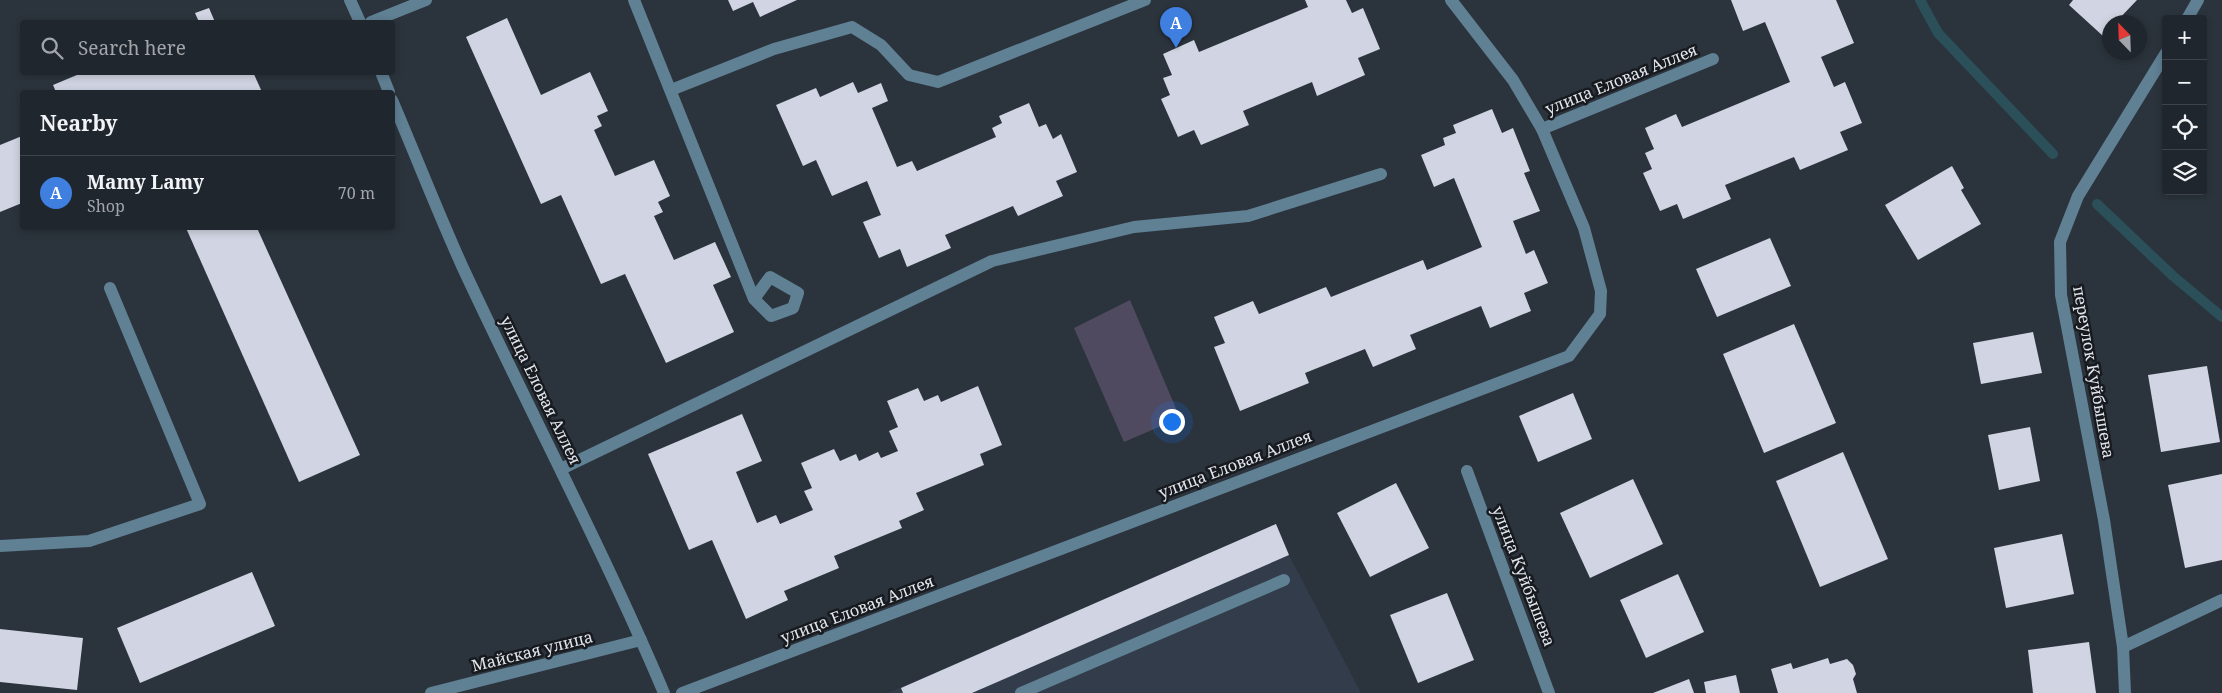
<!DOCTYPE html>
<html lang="en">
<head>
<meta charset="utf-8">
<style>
	body { margin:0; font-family:"Noto Serif",serif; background:#2d3239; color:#f1f3f6 }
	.controls { position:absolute; right:15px; top:15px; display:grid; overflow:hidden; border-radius:5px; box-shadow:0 2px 8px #0003 }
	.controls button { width:45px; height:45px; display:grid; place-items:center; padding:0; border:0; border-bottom:1px solid #3d4349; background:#20262d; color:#f1f3f6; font:25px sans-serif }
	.compass { position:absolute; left:2102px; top:15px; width:45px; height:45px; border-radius:50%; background:#20262d; box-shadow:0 2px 8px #0003; rotate:337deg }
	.you { position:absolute; left:1171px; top:421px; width:18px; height:18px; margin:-12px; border:4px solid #fff; border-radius:50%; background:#1a73e8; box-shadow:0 0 0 8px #1a73e833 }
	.badge { display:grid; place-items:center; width:32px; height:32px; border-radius:50%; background:#db2777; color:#fff; font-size:16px; font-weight:700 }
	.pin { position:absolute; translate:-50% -41px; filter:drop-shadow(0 1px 2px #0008) }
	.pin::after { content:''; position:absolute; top:26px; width:18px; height:15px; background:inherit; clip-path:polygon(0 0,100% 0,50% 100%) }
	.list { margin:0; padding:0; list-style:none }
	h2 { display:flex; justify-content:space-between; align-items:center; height:65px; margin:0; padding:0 20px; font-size:21px }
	h2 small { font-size:16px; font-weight:400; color:#a2a5aa }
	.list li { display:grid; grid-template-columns:32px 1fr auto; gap:15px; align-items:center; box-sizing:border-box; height:75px; padding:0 20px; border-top:1px solid #3d4349 }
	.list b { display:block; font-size:19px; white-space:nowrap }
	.list p { margin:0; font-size:16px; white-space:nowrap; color:#a2a5aa }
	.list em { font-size:16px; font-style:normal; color:#a2a5aa }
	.icon { flex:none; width:28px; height:28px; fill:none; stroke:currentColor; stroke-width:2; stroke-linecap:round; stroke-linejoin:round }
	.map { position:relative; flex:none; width:2222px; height:693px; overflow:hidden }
	.search { position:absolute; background:#20262d; box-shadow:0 2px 8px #0003; left:20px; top:20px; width:375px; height:55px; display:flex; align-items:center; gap:12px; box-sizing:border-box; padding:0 18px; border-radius:5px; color:#a2a5aa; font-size:19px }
	.panel { position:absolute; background:#20262d; box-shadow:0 2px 8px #0003; left:20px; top:90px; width:375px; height:140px; border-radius:5px }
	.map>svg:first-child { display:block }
	.built { fill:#323c4b }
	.green { fill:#504a61 }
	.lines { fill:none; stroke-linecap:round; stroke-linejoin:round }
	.stream { stroke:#2b505a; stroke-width:10 }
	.building { fill:#d1d4e2 }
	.minor { stroke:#608094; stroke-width:12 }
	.labels { text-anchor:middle; stroke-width:5; stroke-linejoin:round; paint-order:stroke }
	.street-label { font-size:16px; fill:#e2e6ed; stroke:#171a1e }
</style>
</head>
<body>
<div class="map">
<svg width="2222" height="693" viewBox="0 0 2222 693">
	<rect width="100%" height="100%" fill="#2b333c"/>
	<!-- built -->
	<polygon class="built" points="1276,524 1289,555 1361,693 888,693"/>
	<!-- green -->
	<polygon class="green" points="1130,300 1180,418 1124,442 1074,328"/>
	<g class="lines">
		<!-- stream -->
		<g class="stream">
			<polyline points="1920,0 1938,33 2053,154"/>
			<polyline points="2097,204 2173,276 2222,317"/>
		</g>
	</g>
	<!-- building -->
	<g class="building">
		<polygon points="728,0 797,0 760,17 753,2 733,11"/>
		<polygon points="1305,0 1346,0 1352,13 1363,8 1380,49 1358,58 1365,75 1317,96 1312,82 1243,111 1249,125 1201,145 1194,130 1178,137 1161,99 1170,95 1163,78 1172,75 1163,54 1194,40 1199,52 1308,7"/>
		<polygon points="1731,0 1836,0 1854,43 1821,57 1834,87 1845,82 1862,123 1840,132 1848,150 1800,170 1794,157 1725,185 1731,199 1683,219 1677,204 1660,211 1643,173 1652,169 1645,153 1654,149 1645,128 1676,114 1682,127 1790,82 1765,22 1743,31"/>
		<polygon points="2073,0 2137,0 2116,22 2110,22 2110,30 2103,36 2069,5"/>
		<polygon points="209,8 215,22 199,22 195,13"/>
		<polygon points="507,18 541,95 590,72 608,111 597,116 602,126 594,130 615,176 654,160 670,196 658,202 663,212 654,216 674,260 715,242 731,277 713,285 734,332 666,363 625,274 601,284 561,195 541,204 466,37"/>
		<polygon points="84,72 253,72 262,92 56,92 53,85"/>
		<polygon points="853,82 858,93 881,83 888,101 872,108 897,167 912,161 917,171 996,137 992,128 1002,123 999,116 1029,103 1039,127 1046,124 1053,139 1061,134 1077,172 1056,181 1063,196 1018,216 1013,206 945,235 951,248 907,267 900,249 879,258 863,222 881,215 867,181 832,196 816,160 803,166 776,105 816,88 820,97"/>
		<polygon points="1492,109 1502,133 1513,128 1530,171 1524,173 1540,211 1513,221 1526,254 1534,250 1548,283 1524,293 1531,311 1490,328 1481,306 1410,335 1416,349 1373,367 1365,349 1305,373 1309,383 1240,411 1214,347 1225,343 1214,317 1253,301 1259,314 1326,287 1331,297 1423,260 1427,270 1482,247 1454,178 1434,187 1421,155 1445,145 1443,138 1456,133 1453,125"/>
		<polygon points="22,136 22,203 0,212 0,145"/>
		<polygon points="1952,166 1964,188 1961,190 1981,224 1918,260 1885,205"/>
		<polygon points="186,228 257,228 360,455 299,482"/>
		<polygon points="1770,238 1791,286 1717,317 1696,269"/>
		<polygon points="1794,324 1836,423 1764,453 1723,354"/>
		<polygon points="2033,332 2042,373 1981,384 1973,343"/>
		<polygon points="2207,366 2220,442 2161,452 2148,375"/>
		<polygon points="978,386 1002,445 980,454 984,465 916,493 924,510 899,521 902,528 834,556 839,568 784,591 788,600 746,619 712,540 689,550 648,454 742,414 762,461 736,472 757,523 776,515 780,524 813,510 804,491 812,488 801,463 834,449 840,461 856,454 859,461 878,452 881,458 898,451 889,431 898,427 887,401 918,388 924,401 938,395 941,402"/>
		<polygon points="1573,393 1592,439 1538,462 1519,416"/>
		<polygon points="2030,427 2040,481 1999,490 1988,435"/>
		<polygon points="1843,452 1888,559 1820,587 1776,481"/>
		<polygon points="2222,474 2222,560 2185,568 2168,485"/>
		<polygon points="1633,479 1663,544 1590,578 1560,513"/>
		<polygon points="1396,483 1429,548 1370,577 1337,513"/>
		<polygon points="1276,524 1289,555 972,693 903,693 901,688"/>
		<polygon points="2062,534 2074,594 2006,608 1994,548"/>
		<polygon points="252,572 275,626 140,683 117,628"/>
		<polygon points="1678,574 1704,632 1646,658 1620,600"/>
		<polygon points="1447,593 1474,660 1418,683 1390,615"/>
		<polygon points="0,629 83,638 77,690 0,682"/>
		<polygon points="2089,642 2096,693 2033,693 2028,650"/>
		<polygon points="1828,658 1830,664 1847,659 1853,665 1856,674 1853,679 1857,693 1778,693 1771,669 1791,663 1793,669"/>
		<polygon points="1736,675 1740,693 1706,693 1704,682"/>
		<polygon points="1689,679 1694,693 1653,693"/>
	</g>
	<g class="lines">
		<!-- minor -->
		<g class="minor">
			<polyline points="350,0 360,22"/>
			<polyline points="634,0 754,299 771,316 793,308 798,293 770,277 754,299"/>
			<polyline points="2187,19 2198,0"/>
			<polyline points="371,22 426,0"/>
			<polyline points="381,72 389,92"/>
			<polyline points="671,90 774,49 852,27 881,45 909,75 938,82 1145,0"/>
			<path d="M392,100C416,156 438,213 463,268C529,410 603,549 664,693"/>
			<polyline points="1542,129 1713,59"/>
			<polyline points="561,469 992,261 1134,227 1248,216 1381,174"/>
			<polyline points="1467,471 1549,693"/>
			<polyline points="0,546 89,541 200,504 110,288"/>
			<polyline points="2123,647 2222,600"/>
			<polyline points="431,693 641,640"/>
			<polyline points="682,693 1569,356 1600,314 1601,291 1584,228 1542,129 1513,80 1451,0"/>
			<polyline points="1021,693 1284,580"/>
			<polyline points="2125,693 2123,647 2104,520 2061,295 2060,242 2078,196 2166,53"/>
		</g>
	</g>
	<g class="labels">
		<!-- street labels -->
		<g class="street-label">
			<text transform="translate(1621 79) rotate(-22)" y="6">улица Еловая Аллея</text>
			<text transform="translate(2094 372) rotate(80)" y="6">переулок Куйбышева</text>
			<text transform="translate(541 390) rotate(64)" y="6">улица Еловая Аллея</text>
			<text transform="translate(1235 464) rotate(-21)" y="6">улица Еловая Аллея</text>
			<text transform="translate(1524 576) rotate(69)" y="6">улица Куйбышева</text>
			<text transform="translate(857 609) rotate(-21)" y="6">улица Еловая Аллея</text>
			<text transform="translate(532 651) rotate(-14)" y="6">Майская улица</text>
		</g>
	</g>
</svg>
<div class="controls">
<button>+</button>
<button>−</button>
<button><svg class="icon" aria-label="locate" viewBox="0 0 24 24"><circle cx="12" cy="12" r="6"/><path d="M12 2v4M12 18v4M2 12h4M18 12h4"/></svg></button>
<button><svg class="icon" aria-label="layers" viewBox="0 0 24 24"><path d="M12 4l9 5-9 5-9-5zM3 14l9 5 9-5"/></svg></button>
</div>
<svg class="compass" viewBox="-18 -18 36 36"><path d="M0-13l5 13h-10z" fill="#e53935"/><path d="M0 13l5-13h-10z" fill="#a2a5aa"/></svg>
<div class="you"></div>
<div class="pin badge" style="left:1176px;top:48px;background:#3f7fe0">A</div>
<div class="search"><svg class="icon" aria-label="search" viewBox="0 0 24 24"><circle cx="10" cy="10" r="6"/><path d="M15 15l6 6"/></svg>Search here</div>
<section class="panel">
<h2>Nearby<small></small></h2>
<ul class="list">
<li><span class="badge" style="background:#3f7fe0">A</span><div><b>Mamy Lamy</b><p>Shop</p></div><em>70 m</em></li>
</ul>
</section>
</div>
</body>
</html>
